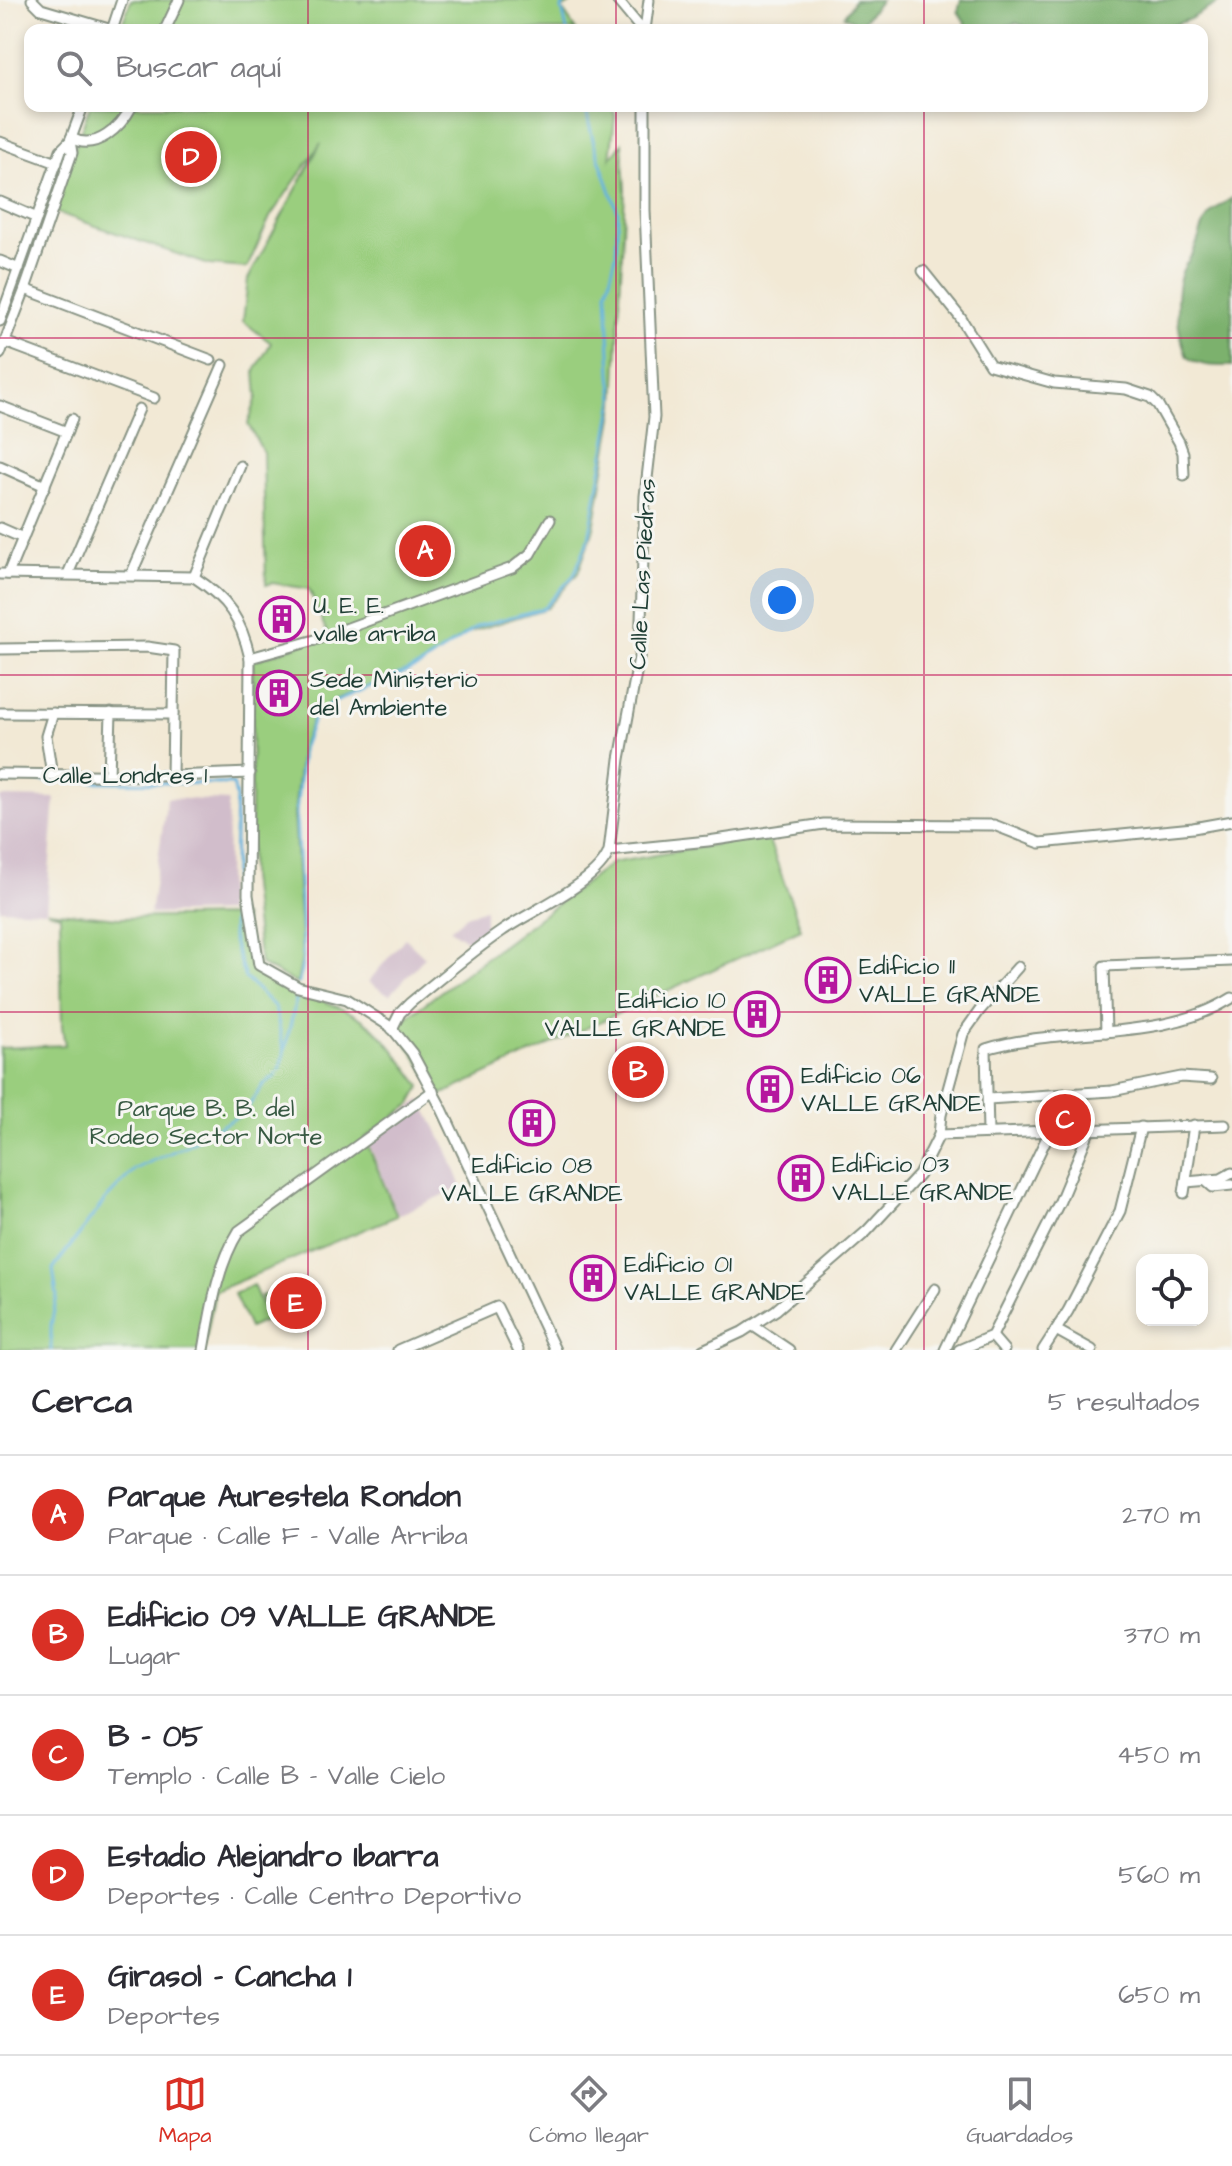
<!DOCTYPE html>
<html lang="es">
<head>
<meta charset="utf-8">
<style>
	body { margin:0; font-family:"Architects Daughter",sans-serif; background:#f2f2f3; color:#2b2b33 }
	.controls { position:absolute; right:24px; bottom:24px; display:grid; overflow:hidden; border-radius:16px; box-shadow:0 4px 12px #0003 }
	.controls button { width:72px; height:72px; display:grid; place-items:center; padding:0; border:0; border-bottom:2px solid #e1e1e2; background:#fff; color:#2b2b33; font:40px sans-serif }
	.you { position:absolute; left:782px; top:600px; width:28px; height:28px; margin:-20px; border:6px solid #fff; border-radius:50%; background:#1a73e8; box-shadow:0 0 0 12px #1a73e833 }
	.badge { display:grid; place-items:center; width:52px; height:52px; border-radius:50%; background:#d93025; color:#fff; font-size:26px; font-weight:700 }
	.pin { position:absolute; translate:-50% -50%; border:4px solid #fff; box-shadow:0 2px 8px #0006 }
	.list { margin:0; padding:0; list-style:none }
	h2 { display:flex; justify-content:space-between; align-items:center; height:104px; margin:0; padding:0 32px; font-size:34px }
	h2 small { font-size:26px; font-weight:400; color:#7c7c81 }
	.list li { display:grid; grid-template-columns:52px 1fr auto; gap:24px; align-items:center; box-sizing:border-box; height:120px; padding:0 32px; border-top:2px solid #e1e1e2 }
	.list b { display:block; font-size:30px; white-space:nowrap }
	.list p { margin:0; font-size:26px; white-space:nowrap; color:#7c7c81 }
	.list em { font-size:26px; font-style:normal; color:#7c7c81 }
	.icon { flex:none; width:44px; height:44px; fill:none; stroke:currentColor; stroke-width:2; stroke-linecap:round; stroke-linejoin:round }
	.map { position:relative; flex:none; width:1232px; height:1350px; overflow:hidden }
	.search { position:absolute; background:#fff; box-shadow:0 4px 12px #0003; left:24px; right:24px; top:24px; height:88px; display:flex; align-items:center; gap:20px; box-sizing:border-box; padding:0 28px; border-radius:16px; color:#7c7c81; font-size:30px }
	.sheet { height:704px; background:#fff }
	nav { display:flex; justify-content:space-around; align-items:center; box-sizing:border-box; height:112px; border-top:2px solid #e1e1e2; background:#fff; font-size:22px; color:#7c7c81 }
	nav a { display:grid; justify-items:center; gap:4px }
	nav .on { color:#d93025 }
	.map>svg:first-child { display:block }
	.industrial { fill:#d1bdcb }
	.green { fill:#9ace7e; stroke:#5c8659; stroke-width:2 }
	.forest { fill:#7bb16d; stroke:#4d7750; stroke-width:2 }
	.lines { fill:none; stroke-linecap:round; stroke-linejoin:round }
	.stream { stroke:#63b3de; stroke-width:3 }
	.street-casing { stroke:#889384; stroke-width:13 }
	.street { stroke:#fff; stroke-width:9 }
	.grid { fill:none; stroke:#c2185b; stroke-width:2; stroke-opacity:0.55 }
	.labels { text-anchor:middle; stroke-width:6; stroke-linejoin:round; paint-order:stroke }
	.street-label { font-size:24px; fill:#1f3d34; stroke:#f6f6f2 }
	.poi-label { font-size:24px; fill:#1f3d34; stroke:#f6f6f2; text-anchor:start }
	.park-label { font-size:24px; fill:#385a43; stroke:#f6f6f2 }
</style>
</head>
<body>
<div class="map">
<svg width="1232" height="1350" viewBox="0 0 1232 1350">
	<rect width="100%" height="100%" fill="#f6f6f2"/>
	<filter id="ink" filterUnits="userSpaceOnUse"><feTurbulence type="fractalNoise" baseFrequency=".0125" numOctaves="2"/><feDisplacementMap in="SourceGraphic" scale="16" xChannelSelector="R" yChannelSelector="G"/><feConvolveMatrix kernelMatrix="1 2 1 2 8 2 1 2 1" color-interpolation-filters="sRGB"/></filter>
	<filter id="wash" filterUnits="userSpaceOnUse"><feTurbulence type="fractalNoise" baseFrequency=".006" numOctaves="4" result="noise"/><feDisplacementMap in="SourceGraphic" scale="32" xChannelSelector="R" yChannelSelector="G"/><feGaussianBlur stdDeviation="1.8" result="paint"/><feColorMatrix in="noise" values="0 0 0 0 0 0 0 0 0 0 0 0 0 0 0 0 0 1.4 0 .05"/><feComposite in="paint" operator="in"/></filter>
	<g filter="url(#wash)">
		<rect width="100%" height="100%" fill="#f2e9d5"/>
		<!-- industrial -->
		<g class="industrial">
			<polygon points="0,797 55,798 46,911 0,909"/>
			<polygon points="167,798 228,801 227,912 150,914"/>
			<polygon points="485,909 485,931 469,942 450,929 466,916"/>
			<polygon points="405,938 425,957 390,995 368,982"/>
			<polygon points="421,1100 447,1149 462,1187 398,1215 367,1138"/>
		</g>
		<!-- green -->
		<g class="green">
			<polygon points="131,0 360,0 361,2 362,0 576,0 562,9 576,30 120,30"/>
			<polygon points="90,106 612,106 615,116 610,159 622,143 625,190 615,405 594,528 578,573 547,608 467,633 420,666 334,700 314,715 301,749 294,815 302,957 297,984 260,964 250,877 253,661 328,635 309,589 272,583 266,585 263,452 248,424 257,397 255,371 271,343 243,321 248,279 321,143 270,217 247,268 209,265 52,211"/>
			<polygon points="767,835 801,929 441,1095 395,1026 612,863"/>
			<path d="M47,911L118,918L243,916C245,930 245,952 253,964C265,982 333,1003 353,1014C383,1030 401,1060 421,1086L411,1104L365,1138L397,1216L215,1291L204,1350H0V1048L65,1045L62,1027L60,915Z"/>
			<polygon points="296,1284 311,1316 296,1323 281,1291"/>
			<polygon points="253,1285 268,1320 249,1328 234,1294"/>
			<polygon points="277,1290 289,1317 273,1324 261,1296"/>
		</g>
		<!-- forest -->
		<g class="forest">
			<polygon points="854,0 881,0 860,25 844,16"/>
			<polygon points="961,0 1223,0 1190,19 1160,30 1035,30 1016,23 990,30 969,30 958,11"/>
			<path d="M1232,198V366C1216,366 1200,367 1187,357C1178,334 1173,300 1181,275C1183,267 1189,260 1193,253C1207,221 1198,219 1232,198Z"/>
		</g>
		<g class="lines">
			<!-- stream -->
			<g class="stream">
				<polyline points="567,30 562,9 564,3 570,0"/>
				<polyline points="0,780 233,784 236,797 232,938 245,978 275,1007 284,1051"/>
				<polyline points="299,983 303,958 296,814 302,749 315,715 335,701 420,666 478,626 544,608 574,575 589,538 614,399 611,375 607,291 616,255 618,212 594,144 585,106"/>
				<polyline points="51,1350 51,1325 57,1296 53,1269 105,1200 135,1169 185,1146 244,1113 263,1085 274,1077 281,1067 298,991"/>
			</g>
		</g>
	</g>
	<g filter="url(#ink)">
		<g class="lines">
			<!-- street casing -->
			<g class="street-casing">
				<g id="street">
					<polyline points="32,0 41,9 112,30"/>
					<polyline points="617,0 642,30"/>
					<polyline points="112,30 122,0"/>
					<polyline points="165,30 179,0"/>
					<polyline points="645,30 649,0"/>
					<path d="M71,138C96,152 121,127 132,106"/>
					<polyline points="0,142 57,163"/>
					<polyline points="0,202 37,218"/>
					<polyline points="0,261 19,269"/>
					<polyline points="923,271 960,317 990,365 1054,383 1126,389 1150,397 1158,405 1179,442 1183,453 1184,475"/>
					<polyline points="25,289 211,360"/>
					<polyline points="0,321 61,150 70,141 83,106"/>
					<polyline points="5,342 154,398"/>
					<polyline points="0,354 25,289 72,153 70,141"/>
					<polyline points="0,406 67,432"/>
					<polyline points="0,466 45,486"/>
					<polyline points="0,528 23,538"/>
					<path d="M0,574L194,577C228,599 241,619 250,658L248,895L259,965L298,987L347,999L391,1027L412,1053L442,1109L555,1350"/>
					<polyline points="8,574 72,419"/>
					<polyline points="68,574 139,409"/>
					<polyline points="131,575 223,365"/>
					<polyline points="194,577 240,466"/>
					<polyline points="0,649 147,647 174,651 172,776"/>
					<polyline points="250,658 315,640 512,568 530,554 550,520"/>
					<polyline points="0,713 173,714"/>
					<polyline points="0,774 172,776 250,773"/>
					<polyline points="52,775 46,736 53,713"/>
					<polyline points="109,775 111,713"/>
					<polyline points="609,851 708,841 824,824 994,825 1040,843 1193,828 1232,821"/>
					<path d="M392,1029L400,1013L410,1003C440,979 470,953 502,931C530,911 598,883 609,851L620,759L640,652L645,496L654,417L645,210V106"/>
					<polyline points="1106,1032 1104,966 1232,961"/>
					<polyline points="988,1099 1112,1091 1181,1077 1211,1079"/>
					<path d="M988,1133L986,1049C1064,1025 1161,1043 1232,998"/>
					<polyline points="939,1135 1225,1125"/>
					<polyline points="1205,1180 1213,1187 1232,1185"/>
					<polyline points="1186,1182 1221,1179 1232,1173"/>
					<polyline points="1184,1193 1194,1125"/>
					<polyline points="752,1325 789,1350"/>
					<polyline points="1056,1330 1092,1350"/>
					<polyline points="992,1336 1004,1350"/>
					<path d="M204,1350C211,1310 217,1266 239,1231L433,1091"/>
					<polyline points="398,1350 497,1307 518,1350"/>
					<polyline points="703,1350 742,1332 776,1310 867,1231 919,1175 939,1135 941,1115 963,1034 980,1010 1018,967"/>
					<polyline points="896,1350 935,1289"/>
					<polyline points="945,1350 1050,1131"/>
					<polyline points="959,1350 992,1336 1060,1201 1090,1129"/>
					<polyline points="1043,1350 1068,1311 1120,1211 1141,1127"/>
				</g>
			</g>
			<!-- street -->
			<use href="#street" class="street"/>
		</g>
	</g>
	<!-- grid -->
	<path class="grid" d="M308,0V30M616,0V30M924,0V30M308,106V1350M616,106V1350M924,106V1350M0,338H1232M0,675H1232M0,1012H1232"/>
	<!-- icons -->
	<defs>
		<g id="building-ring" transform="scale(2.3)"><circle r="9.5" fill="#f6f6f2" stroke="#b5179e" stroke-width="1.5"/><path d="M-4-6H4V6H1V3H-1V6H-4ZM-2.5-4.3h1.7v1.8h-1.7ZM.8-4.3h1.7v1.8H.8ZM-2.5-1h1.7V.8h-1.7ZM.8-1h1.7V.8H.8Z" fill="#b5179e"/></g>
	</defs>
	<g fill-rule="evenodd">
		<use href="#building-ring" x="282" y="619"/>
		<use href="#building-ring" x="279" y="693"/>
		<use href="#building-ring" x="828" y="980"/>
		<use href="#building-ring" x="757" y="1014"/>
		<use href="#building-ring" x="770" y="1089"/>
		<use href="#building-ring" x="532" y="1123"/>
		<use href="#building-ring" x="801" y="1178"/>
		<use href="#building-ring" x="593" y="1278"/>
	</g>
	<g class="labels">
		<!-- street labels -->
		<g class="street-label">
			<text transform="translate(642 574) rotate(-87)" y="8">Calle Las Piedras</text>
			<text x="125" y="783">Calle Londres 1</text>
		</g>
		<!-- poi labels -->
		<g class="poi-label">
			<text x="313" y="613">U. E. E.<tspan x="313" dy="28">valle arriba</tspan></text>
			<text x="310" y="687">Sede Ministerio<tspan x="310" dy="28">del Ambiente</tspan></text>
			<text x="859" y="974">Edificio 11<tspan x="859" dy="28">VALLE GRANDE</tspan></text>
			<text x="726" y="1008" text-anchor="end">Edificio 10<tspan x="726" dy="28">VALLE GRANDE</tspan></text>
			<text x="801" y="1083">Edificio 06<tspan x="801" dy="28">VALLE GRANDE</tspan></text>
			<text x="832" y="1172">Edificio 03<tspan x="832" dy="28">VALLE GRANDE</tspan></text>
			<text x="532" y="1173" text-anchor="middle">Edificio 08<tspan x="532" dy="28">VALLE GRANDE</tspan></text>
			<text x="624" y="1272">Edificio 01<tspan x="624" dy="28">VALLE GRANDE</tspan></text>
		</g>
		<!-- park labels -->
		<g class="park-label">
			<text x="206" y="1116">Parque B. B. del<tspan x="206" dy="28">Rodeo Sector Norte</tspan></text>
		</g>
	</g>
</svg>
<div class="controls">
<button><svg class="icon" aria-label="locate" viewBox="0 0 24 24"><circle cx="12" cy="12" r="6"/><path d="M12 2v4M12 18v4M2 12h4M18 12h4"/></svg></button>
</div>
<div class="you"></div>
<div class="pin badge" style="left:425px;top:551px">A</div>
<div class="pin badge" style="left:638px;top:1072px">B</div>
<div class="pin badge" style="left:1065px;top:1120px">C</div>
<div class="pin badge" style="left:191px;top:157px">D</div>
<div class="pin badge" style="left:296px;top:1303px">E</div>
<div class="search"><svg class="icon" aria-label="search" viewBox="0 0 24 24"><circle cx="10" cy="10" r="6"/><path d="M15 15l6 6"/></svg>Buscar aquí</div>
</div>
<section class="sheet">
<h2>Cerca<small>5 resultados</small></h2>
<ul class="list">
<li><span class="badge">A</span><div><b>Parque Aurestela Rondon</b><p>Parque · Calle F - Valle Arriba</p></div><em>270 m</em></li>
<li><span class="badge">B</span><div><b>Edificio 09 VALLE GRANDE</b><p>Lugar</p></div><em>370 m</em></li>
<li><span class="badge">C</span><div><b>B - 05</b><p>Templo · Calle B - Valle Cielo</p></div><em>450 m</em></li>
<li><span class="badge">D</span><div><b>Estadio Alejandro Ibarra</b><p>Deportes · Calle Centro Deportivo</p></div><em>560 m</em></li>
<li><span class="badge">E</span><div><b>Girasol - Cancha 1</b><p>Deportes</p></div><em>650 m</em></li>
</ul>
</section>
<nav>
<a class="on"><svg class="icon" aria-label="map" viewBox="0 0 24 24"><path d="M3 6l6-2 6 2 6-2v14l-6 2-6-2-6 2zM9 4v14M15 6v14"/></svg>Mapa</a>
<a><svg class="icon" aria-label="directions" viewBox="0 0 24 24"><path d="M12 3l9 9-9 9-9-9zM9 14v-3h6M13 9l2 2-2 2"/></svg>Cómo llegar</a>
<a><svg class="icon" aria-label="saved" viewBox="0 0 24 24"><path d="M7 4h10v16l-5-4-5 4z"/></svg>Guardados</a>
</nav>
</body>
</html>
